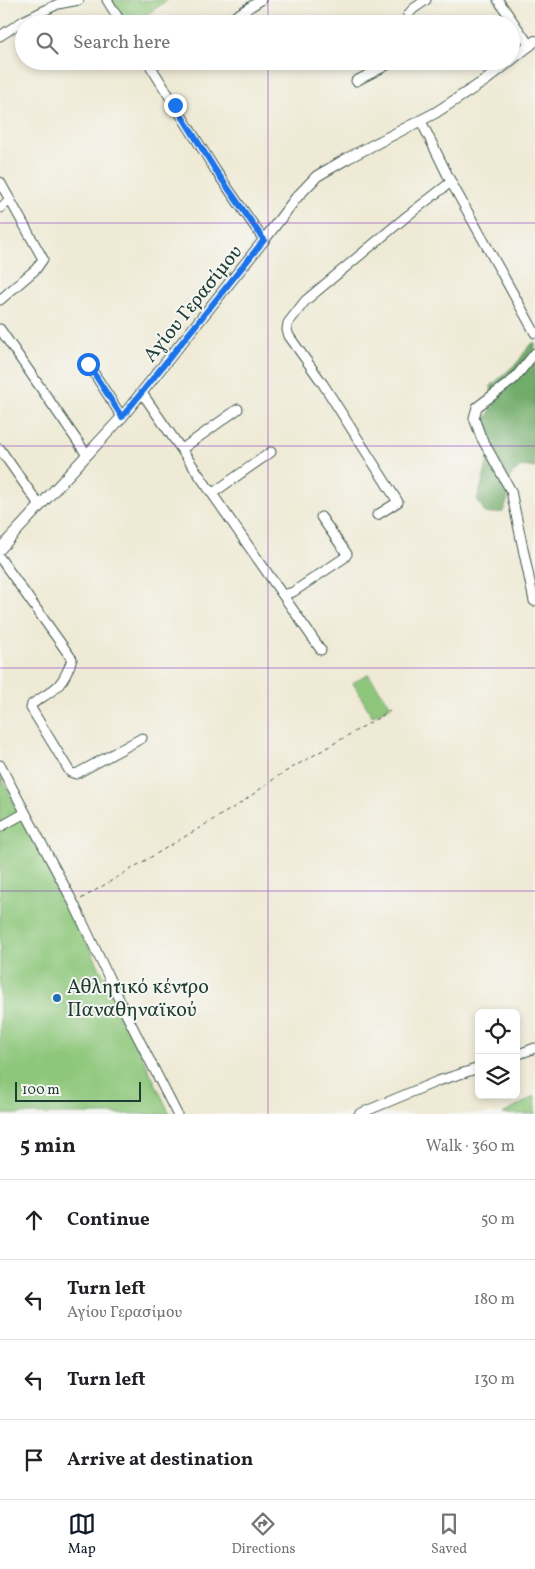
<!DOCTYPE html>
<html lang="en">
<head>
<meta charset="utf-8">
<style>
	body { margin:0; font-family:Vollkorn,serif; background:#f2f2f2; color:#202124 }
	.controls { position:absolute; right:15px; bottom:15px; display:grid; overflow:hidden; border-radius:8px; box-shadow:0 2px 8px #0003 }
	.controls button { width:45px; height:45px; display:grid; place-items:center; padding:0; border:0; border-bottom:1px solid #e0e0e0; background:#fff; color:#202124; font:25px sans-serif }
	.scale { position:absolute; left:15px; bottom:12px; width:126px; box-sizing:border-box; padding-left:5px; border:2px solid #1f3d34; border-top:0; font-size:14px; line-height:18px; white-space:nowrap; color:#1f3d34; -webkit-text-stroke:4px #f6f6f2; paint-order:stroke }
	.stop { position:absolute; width:15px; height:15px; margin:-11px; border:4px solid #1a73e8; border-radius:50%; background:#fff }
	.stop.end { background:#1a73e8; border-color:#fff; box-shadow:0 1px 5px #0008 }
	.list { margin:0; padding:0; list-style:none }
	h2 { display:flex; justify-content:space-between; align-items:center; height:65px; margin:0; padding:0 20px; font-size:21px }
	h2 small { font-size:16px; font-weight:400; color:#757577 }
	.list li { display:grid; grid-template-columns:32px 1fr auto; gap:15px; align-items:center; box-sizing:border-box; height:80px; padding:0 20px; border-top:1px solid #e0e0e0 }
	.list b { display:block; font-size:19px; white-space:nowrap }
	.list p { margin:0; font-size:16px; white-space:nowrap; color:#757577 }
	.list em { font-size:16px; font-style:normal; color:#757577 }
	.icon { flex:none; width:28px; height:28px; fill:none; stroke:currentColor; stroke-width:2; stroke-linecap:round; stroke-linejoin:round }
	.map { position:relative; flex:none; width:535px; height:1114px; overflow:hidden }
	.search { position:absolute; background:#fff; box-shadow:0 2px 8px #0003; left:15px; right:15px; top:15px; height:55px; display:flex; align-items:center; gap:12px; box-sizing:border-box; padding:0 18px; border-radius:28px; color:#757577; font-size:19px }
	.sheet { height:385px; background:#fff }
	nav { display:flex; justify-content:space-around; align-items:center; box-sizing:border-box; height:70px; border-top:1px solid #e0e0e0; background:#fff; font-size:14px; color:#757577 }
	nav a { display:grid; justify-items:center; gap:2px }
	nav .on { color:#111827 }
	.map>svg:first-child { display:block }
	.green { fill:#8ec77b; stroke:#568258 }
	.forest { fill:#72ac6b; stroke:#487450 }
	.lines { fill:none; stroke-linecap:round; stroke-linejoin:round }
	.minor-casing { stroke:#3e574c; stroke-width:11 }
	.tertiary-casing { stroke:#3e574c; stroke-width:12 }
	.path { stroke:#3e574c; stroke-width:1; stroke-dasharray:4 4; stroke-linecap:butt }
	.minor { stroke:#fff; stroke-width:9 }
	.tertiary { stroke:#fff; stroke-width:10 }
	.route { stroke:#1a73e8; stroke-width:6 }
	.grid { fill:none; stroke:#7b2cbf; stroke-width:1; stroke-opacity:0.55 }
	.poi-dot { fill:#1f6fb2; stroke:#f6f6f2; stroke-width:2 }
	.labels { text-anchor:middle; stroke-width:4; stroke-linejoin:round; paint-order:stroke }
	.street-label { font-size:20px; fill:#1f3d34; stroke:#f6f6f2 }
	.poi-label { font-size:20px; fill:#1f3d34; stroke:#f6f6f2; text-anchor:start }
</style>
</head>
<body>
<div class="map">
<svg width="535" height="1114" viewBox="0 0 535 1114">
	<rect width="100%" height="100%" fill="#f6f6f2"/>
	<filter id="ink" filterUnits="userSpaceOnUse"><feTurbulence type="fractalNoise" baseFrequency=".02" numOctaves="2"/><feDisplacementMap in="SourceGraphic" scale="10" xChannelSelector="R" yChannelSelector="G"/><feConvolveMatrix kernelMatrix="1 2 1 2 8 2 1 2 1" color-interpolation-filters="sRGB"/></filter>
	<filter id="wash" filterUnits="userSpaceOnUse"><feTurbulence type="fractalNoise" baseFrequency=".0096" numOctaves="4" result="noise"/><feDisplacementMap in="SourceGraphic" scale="20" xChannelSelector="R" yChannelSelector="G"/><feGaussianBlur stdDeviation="1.12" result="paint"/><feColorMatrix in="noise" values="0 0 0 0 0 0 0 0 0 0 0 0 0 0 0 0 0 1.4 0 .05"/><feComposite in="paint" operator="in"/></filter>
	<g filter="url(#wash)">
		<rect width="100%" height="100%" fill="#efead5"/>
		<!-- green -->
		<g class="green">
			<polygon points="111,0 168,0 132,24 125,24"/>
			<polygon points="368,674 391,706 372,716 353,683"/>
			<polygon points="0,775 87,942 170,1114 0,1114"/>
			<polygon points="535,1096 535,1114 503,1114"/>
		</g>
		<!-- forest -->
		<polygon class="forest" points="535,342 535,468 522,466 511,475 507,502 503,512 486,514 477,499 483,481 491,444 485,420 493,406 491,386 518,362 529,346"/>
	</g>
	<g filter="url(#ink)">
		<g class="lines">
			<!-- minor casing -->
			<g class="minor-casing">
				<g id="minor">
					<polyline points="107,0 122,24"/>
					<polyline points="498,0 530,46"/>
					<polyline points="223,24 261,0"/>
					<polyline points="408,24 408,15 413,9 426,0"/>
					<polyline points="0,36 23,21 58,4 79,0"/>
					<polyline points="159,61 151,67 216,171 264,240"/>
					<polyline points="356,81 395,61"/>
					<polyline points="0,182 43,259 36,269 0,300"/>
					<polyline points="451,182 535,333"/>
					<polyline points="0,208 10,200"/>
					<polyline points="0,329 87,455"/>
					<polyline points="88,364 122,417"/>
					<polyline points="142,393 321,650"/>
					<polyline points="0,449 40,506"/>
					<polyline points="182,449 238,409"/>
					<polyline points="213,493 271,452"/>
					<polyline points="377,515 398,502 323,384 289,336 287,330 288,323 305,301 407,216 451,182 421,121"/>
					<path d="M0,558L72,659C63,687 55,689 32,704L31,708L70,772L76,774L142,738"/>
					<polyline points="283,595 293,592 344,558 347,554 321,517"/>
					<polyline points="534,601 511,491 481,437 474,418 477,407 514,379 535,353"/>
					<polyline points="0,765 74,904 126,1014 177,1114"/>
					<polyline points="0,827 25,813"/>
					<polyline points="516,1055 535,1048"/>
					<polyline points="359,1114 438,1081 479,1068"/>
				</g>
			</g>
			<!-- tertiary casing -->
			<g class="tertiary-casing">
				<g id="tertiary">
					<polyline points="511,60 535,41"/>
					<polyline points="0,549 122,417 264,240 296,198 317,176 348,158 435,113 486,80 510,61"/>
				</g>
			</g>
			<!-- path -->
			<polyline class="path" points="81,899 241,803 278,776 390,711"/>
			<!-- minor -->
			<use href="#minor" class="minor"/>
			<!-- tertiary -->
			<use href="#tertiary" class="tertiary"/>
		</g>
	</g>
	<g class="lines" filter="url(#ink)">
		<!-- route -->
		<polyline class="route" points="88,364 122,417 264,240 216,171 175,105"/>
	</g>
	<!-- grid -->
	<path class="grid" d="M268,0V24M268,61V1114M0,223H535M0,446H535M0,668H535M0,891H535"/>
	<!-- markers -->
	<circle class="poi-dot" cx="57" cy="998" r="5"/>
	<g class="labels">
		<!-- street labels -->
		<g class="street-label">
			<text transform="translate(192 303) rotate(-51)" y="7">Αγίου Γερασίμου</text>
		</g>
		<!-- poi labels -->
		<g class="poi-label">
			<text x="67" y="993">Αθλητικό κέντρο<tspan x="67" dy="23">Παναθηναϊκού</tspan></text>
		</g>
	</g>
</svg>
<div class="controls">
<button><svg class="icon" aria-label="locate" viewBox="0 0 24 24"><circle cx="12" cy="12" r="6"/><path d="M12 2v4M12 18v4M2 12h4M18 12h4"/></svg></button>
<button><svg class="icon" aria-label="layers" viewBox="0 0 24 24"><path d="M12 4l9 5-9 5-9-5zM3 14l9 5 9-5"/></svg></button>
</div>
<div class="scale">100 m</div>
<div class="stop" style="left:88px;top:364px"></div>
<div class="stop end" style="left:175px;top:105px"></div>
<div class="search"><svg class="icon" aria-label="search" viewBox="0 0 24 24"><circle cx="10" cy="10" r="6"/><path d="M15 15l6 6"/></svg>Search here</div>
</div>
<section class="sheet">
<h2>5 min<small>Walk · 360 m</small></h2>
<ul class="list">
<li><svg class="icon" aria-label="ahead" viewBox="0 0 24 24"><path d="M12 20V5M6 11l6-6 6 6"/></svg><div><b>Continue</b></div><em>50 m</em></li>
<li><svg class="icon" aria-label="left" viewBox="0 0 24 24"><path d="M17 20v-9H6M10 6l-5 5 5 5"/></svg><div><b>Turn left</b><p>Αγίου Γερασίμου</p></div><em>180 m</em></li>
<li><svg class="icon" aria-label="left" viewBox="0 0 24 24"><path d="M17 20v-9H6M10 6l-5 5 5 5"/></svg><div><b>Turn left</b></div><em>130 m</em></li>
<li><svg class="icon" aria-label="arrive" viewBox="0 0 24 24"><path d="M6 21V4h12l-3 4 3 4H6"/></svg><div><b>Arrive at destination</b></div></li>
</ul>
</section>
<nav>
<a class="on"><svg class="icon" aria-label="map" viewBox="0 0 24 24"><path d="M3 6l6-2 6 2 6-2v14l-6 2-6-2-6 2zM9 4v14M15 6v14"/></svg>Map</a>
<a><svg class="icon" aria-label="directions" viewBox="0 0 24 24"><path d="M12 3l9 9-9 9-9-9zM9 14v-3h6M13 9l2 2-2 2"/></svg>Directions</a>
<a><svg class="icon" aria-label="saved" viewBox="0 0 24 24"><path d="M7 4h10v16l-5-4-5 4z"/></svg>Saved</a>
</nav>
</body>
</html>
